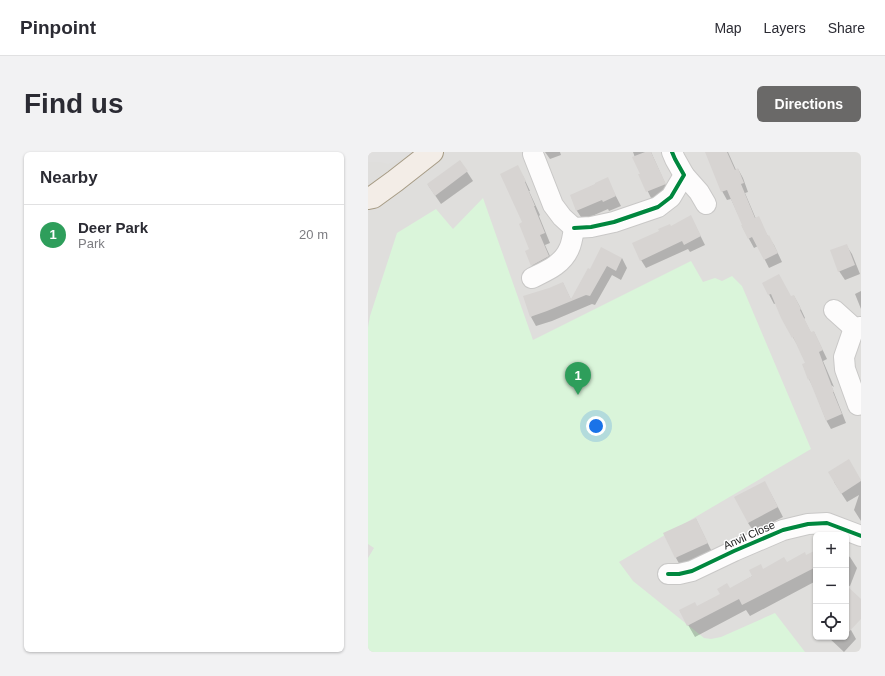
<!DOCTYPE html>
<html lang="en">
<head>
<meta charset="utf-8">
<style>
	body { margin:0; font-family:Helvetica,sans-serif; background:#f2f2f3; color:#2b2b33 }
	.controls { position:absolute; right:12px; bottom:12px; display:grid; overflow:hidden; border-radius:6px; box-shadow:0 1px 3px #0004 }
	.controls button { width:36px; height:36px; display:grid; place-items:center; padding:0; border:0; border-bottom:1px solid #e1e1e2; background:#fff; color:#2b2b33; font:20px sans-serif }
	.you { position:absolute; left:228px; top:274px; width:14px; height:14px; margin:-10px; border:3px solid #fff; border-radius:50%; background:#1a73e8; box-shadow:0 0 0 6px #1a73e833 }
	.badge { display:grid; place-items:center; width:26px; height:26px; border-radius:50%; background:#6a6968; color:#fff; font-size:13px; font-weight:700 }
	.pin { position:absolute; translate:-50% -33px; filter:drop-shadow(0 1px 2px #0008) }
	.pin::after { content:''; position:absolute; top:21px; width:14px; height:12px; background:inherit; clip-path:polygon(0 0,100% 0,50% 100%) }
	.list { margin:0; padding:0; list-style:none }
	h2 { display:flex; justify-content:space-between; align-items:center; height:52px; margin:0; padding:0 16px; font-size:17px }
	h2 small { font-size:13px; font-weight:400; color:#7c7c81 }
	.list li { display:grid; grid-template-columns:26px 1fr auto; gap:12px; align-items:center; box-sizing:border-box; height:60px; padding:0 16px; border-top:1px solid #e1e1e2 }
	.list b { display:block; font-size:15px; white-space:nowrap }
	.list p { margin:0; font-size:13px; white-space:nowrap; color:#7c7c81 }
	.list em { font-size:13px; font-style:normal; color:#7c7c81 }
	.icon { flex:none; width:22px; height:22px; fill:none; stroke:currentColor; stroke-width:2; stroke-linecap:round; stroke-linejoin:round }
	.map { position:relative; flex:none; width:493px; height:500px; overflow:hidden; border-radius:6px }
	header { display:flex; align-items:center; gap:24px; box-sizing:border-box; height:56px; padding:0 20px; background:#fff; border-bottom:1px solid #e1e1e2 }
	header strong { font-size:19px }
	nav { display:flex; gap:22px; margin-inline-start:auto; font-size:14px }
	.intro { display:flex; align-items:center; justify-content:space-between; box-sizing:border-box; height:96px; padding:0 24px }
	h1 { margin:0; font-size:28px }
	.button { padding:10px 18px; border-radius:6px; background:#6a6968; color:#fff; font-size:14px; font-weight:700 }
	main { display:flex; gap:24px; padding:0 24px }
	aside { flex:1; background:#fff; border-radius:6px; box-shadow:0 1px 3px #0004 }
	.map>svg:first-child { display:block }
	.residential { fill:#dfdedc; fill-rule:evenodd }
	.park { fill:#daf5da }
	.parking { fill:#e0dfde }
	.shadow { fill:#0003 }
	.building { fill:#d7d4d2 }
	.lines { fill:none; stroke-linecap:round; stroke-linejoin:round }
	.minor-casing { stroke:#c9c8c7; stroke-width:22 }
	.major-casing { stroke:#a79c86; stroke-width:24 }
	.minor { stroke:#fdfcfc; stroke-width:20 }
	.major { stroke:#f3ede7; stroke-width:22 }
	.cycleway-casing { stroke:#fff; stroke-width:6 }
	.cycleway { stroke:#00873e; stroke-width:4 }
	.labels { text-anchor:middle; stroke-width:3; stroke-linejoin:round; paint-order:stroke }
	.street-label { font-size:11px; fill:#222; stroke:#fff }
</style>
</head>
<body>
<header>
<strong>Pinpoint</strong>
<nav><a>Map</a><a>Layers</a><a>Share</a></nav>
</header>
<div class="intro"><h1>Find us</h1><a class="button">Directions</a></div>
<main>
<aside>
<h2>Nearby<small></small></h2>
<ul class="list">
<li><span class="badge" style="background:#2e9e5b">1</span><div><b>Deer Park</b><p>Park</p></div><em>20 m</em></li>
</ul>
</aside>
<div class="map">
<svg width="493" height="500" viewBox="0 0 493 500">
	<rect width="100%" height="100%" fill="#f0eeeb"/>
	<!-- residential -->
	<path class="residential" d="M0,0H493V500H0ZM448,383H478V485H448Z"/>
	<!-- park -->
	<polygon class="park" points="115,46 165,188 323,109 335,130 347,126 354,129 364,124 374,134 443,297 251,410 265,429 336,486 343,487 353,485 407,461 437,500 0,500 0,406 6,396 0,392 0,175 2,164 29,81 68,57 85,77"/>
	<!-- parking -->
	<polygon class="parking" points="0,0 52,0 20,12 13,10 0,10"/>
	<!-- shadow -->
	<g class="shadow">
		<polygon points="177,0 192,0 193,3 182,7"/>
		<polygon points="265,0 283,0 301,40 284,48 272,23 273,22"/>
		<polygon points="340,0 360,0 368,18 370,17 375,26 380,40 377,41 388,67 406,93 414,110 401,116 390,94 386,96 374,74 375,73 363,47 359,48 354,39"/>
		<polygon points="92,9 105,29 73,52 60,33"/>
		<polygon points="155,24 162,39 161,39 172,63 171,64 182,91 177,93 186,113 169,122 164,113 163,97 155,71"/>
		<polygon points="239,27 253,54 241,59 240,57 215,68 209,59 203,44"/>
		<polygon points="327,73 337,93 322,100 320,97 278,116 273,108 302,75"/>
		<polygon points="478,93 484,102 492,122 477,128 471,119"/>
		<polygon points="254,106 259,116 253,128 244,123 227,153 224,152 184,169 168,174 163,165 182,137 195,131 203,148 222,118"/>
		<polygon points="395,131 423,146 426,144 431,153 437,166 436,167 443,181 446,180 459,207 455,209 466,235 463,233 478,271 463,277 458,268 446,237 441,227 435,213 438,211 430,194 414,166 408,151 406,152"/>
		<polygon points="493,139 493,157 487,142"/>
		<polygon points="480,309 493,329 493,369 486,358 491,343 479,350 466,330"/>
		<polygon points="402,340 415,365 386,380 380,371"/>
		<polygon points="328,367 344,400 313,415 308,406"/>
		<polygon points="448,399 448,429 382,464 378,458 327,485 312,459 329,456 395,418 419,411 438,404"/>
		<polygon points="478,403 482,405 489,416 482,434 478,433"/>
		<polygon points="478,441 493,449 493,463 479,477 483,478 488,487 476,500 460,485 478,485"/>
	</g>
	<!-- building -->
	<g class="building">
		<polygon points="277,0 283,0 298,32 278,40 270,22 272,22 264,5"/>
		<polygon points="337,0 359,0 367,18 370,16 376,31 373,32 387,66 391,64 400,84 401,83 410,101 396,108 384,85 380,87 373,73 374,73 359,38 353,40"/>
		<polygon points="92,8 100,19 67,44 59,32"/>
		<polygon points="150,13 158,29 157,30 167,54 166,54 177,81 172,83 181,104 163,114 157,99 161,97 151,72 154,70 132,22"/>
		<polygon points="240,25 248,44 235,50 234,48 208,59 202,43 227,32 227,31"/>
		<polygon points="323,63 333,84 316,93 314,89 272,109 264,91 291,79 290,77 302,72 303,74"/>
		<polygon points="479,92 487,113 470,120 462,98"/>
		<polygon points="233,95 254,106 248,119 239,114 222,144 218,143 179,159 162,165 155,144 181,136 195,130 203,147 220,116 222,117"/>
		<polygon points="411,122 423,144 426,143 433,157 432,158 443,180 446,179 455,198 451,200 466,240 465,240 474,262 458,269 441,227 440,228 434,212 437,211 425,185 424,186 413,166 403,142 400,143 394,131"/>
		<polygon points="481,307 493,328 493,329 473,342 460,320"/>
		<polygon points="397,329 410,355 380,371 366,345"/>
		<polygon points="328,366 340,391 307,406 295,381"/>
		<polygon points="448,398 448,415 374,453 371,447 319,474 311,458 327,450 329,454 352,442 349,437 359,431 362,436 384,424 381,418 393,412 395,417 416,405 419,410 437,400 438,403"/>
		<polygon points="478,433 493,447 493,467 478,483"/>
	</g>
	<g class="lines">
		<!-- minor casing -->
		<g class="minor-casing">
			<g id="minor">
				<polyline points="165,2 185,53 194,65 206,76"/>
				<polyline points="316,23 331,40 338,52"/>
				<polyline points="206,76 223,75 246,70 290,55 303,45 316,23 307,7 304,0"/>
				<path d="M164,126C178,119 194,113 201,97C204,91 205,83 206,76"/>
				<polyline points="466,158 486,176 493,175"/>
				<polyline points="486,176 476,205 477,217 490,253"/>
				<polyline points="300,422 311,422 324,419 366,399 415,378 440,372 459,371 493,384"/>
			</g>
		</g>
		<!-- major casing -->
		<g class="major-casing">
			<polyline id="major" points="0,46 5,45 27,29 64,0"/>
		</g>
		<!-- minor -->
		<use href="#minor" class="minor"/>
		<!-- major -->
		<use href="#major" class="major"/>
		<!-- cycleway casing -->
		<g class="cycleway-casing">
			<g id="cycleway">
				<polyline points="206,76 223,75 246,70 290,55 303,45 316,23 307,7 304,0"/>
				<polyline points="300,422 311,422 324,419 366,399 415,378 440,372 459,371 493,384"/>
			</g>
		</g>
		<!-- cycleway -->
		<use href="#cycleway" class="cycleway"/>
	</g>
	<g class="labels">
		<!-- street labels -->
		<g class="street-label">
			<text transform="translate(381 383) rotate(-24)" y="4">Anvil Close</text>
		</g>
	</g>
</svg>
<div class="controls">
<button>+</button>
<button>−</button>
<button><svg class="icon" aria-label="locate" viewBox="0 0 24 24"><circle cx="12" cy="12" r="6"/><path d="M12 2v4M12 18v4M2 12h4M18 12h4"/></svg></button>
</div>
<div class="you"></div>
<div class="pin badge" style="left:210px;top:243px;background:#2e9e5b">1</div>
</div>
</main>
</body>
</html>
